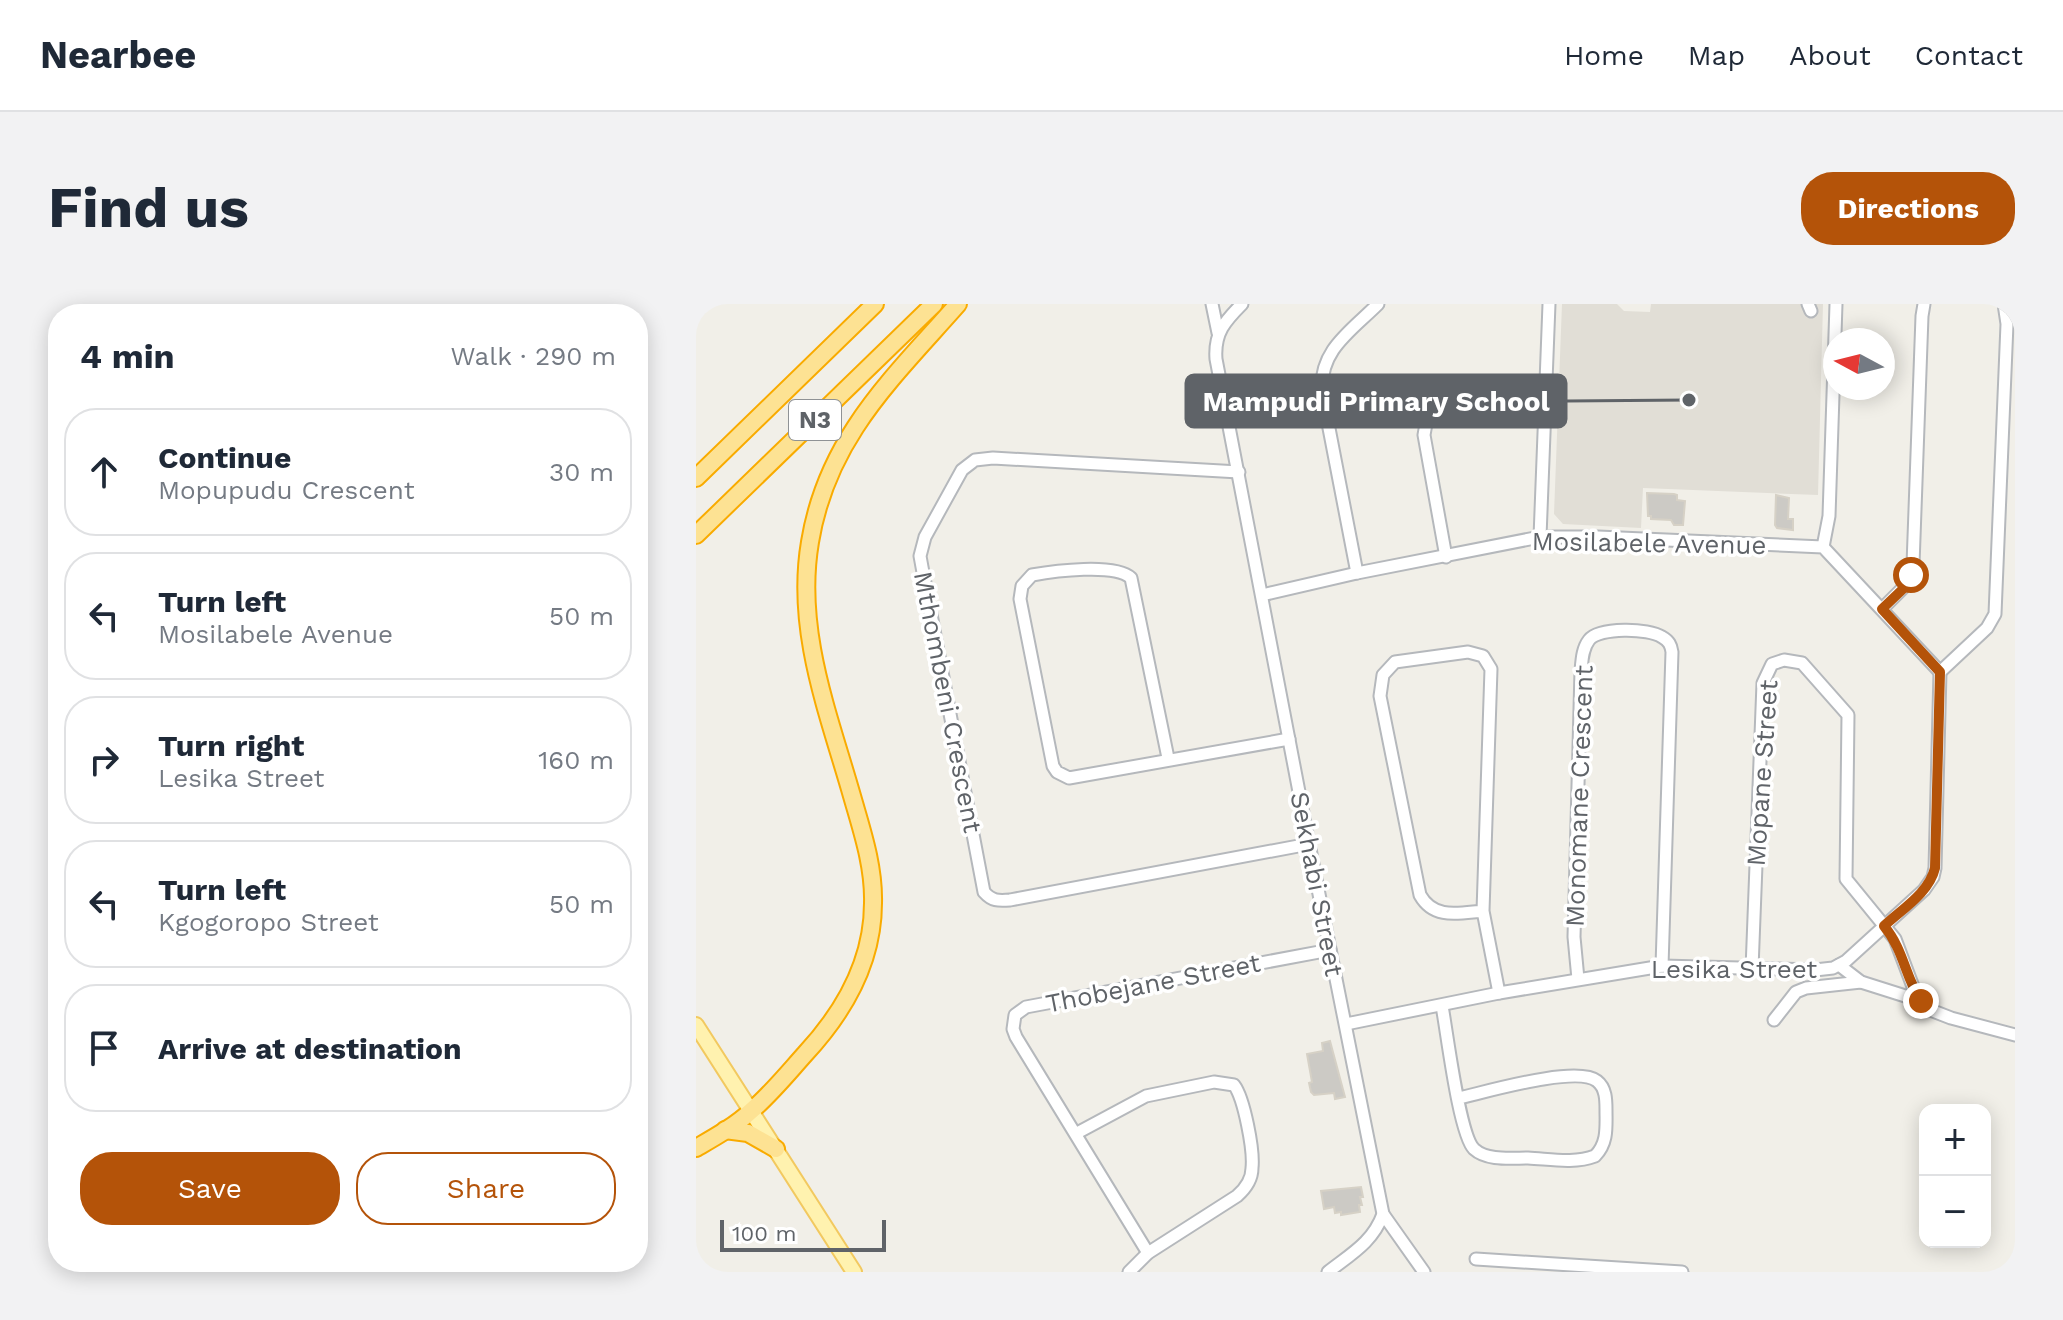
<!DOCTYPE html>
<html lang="en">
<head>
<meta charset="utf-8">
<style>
	body { margin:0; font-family:"Work Sans",sans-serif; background:#f2f2f3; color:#1f2937 }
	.controls { position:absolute; right:24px; bottom:24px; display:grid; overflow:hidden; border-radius:16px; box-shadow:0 4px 20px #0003 }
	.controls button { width:72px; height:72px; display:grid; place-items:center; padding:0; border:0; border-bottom:2px solid #e0e1e3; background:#fff; color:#1f2937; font:40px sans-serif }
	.compass { position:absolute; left:1127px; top:24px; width:72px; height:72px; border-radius:50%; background:#fff; box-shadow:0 4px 20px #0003; rotate:277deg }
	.scale { position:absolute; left:24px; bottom:20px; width:166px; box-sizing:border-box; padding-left:8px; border:4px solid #5f6368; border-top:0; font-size:22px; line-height:28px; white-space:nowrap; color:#5f6368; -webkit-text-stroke:6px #fff; paint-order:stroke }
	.stop { position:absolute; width:24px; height:24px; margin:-18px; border:6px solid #b45309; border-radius:50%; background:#fff }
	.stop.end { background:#b45309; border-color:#fff; box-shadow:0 2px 8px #0008 }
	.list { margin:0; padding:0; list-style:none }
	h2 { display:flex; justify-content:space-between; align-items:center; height:104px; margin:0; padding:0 32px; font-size:34px }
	h2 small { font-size:26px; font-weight:400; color:#747a83 }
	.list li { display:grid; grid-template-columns:52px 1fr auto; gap:24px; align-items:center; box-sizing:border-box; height:128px; margin:0 16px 16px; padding:0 16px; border:2px solid #e0e1e3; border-radius:32px }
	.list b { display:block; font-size:30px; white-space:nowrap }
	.list p { margin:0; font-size:26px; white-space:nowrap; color:#747a83 }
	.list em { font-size:26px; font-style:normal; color:#747a83 }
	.actions { display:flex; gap:16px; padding:24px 32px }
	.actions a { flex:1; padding:18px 0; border:2px solid #b45309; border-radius:32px; text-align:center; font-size:28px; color:#b45309 }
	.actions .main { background:#b45309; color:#fff }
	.icon { flex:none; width:44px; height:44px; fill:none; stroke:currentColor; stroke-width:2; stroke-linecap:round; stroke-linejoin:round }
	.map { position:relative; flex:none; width:1319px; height:968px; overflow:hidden; border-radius:32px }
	header { display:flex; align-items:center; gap:48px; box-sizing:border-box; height:112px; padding:0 40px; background:#fff; border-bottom:2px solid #e0e1e3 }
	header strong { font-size:38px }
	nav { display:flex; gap:44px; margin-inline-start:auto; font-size:28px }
	.intro { display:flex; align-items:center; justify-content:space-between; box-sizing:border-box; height:192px; padding:0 48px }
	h1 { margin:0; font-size:56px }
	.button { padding:20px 36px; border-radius:32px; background:#b45309; color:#fff; font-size:28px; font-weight:700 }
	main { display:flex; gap:48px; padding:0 48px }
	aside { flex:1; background:#fff; border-radius:32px; box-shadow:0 4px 20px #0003 }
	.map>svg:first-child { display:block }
	.education { fill:#e1ded6 }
	.building { fill:#cccac5; stroke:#d6d1c6; stroke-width:2 }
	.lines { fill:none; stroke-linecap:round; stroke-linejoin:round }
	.minor-casing { stroke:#b5b8bc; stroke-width:15 }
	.major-casing { stroke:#f2c960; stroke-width:18 }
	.highway-casing { stroke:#f9ab00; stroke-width:20 }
	.minor { stroke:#fff; stroke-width:11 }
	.major { stroke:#fff2af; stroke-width:14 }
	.highway { stroke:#fde293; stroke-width:16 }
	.route { stroke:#b45309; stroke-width:10 }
	.labels { text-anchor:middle; stroke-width:7; stroke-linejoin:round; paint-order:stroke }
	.shield { fill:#fff; stroke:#8f9295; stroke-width:2 }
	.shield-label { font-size:24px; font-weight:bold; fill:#5f6368 }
	.street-label { font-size:26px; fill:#5f6368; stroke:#fff }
	.leader { fill:none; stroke:#5f6368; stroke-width:3 }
	.callout-dot { fill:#5f6368; stroke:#fff; stroke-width:3 }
	.callout { fill:#5f6368; stroke:#5f6368; stroke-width:3 }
	.callout-label { font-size:28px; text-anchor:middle; font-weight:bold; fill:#fff }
</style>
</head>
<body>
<header>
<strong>Nearbee</strong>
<nav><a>Home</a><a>Map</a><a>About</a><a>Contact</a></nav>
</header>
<div class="intro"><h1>Find us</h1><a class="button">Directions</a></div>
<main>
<aside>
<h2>4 min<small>Walk · 290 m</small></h2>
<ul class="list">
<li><svg class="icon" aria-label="ahead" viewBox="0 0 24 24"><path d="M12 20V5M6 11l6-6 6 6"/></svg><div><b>Continue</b><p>Mopupudu Crescent</p></div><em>30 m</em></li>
<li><svg class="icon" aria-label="left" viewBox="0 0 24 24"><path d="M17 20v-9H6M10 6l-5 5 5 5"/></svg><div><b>Turn left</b><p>Mosilabele Avenue</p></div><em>50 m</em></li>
<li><svg class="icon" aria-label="right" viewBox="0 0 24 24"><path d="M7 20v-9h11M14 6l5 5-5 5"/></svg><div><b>Turn right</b><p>Lesika Street</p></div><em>160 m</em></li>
<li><svg class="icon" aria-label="left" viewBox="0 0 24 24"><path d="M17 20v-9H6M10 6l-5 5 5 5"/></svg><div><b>Turn left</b><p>Kgogoropo Street</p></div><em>50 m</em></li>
<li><svg class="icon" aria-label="arrive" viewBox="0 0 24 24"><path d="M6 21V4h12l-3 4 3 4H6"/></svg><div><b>Arrive at destination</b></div></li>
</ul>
<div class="actions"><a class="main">Save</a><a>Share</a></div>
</aside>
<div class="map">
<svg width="1319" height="968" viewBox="0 0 1319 968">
	<rect width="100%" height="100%" fill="#f1efe8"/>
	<!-- education -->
	<polygon class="education" points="866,0 921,0 928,7 954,8 955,0 1127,0 1122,191 947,184 945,224 867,220 858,210"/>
	<!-- building -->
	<g class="building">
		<polygon points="951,189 978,190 981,191 981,196 989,197 987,221 978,221 975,216 955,215 955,212 952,212"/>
		<polygon points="1080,191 1093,194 1092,215 1097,215 1097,226 1081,224 1079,221"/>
		<polygon points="634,737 649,793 639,795 638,789 618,791 615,788 613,779 616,778 611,750 627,747 626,739"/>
		<polygon points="665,883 667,893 664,893 666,901 663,901 664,908 645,911 645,908 639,909 638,903 628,905 625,887"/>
	</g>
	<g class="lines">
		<!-- minor casing -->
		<g class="minor-casing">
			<g id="minor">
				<polyline points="516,0 522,29"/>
				<path d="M546,0C529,17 518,29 520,55L613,540L687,910C677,938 655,950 632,968"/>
				<polyline points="1112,0 1115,7"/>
				<polyline points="744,91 731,114 728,131 750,253"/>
				<path d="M543,168L297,154L279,156L266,166L229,233L224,252L226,263L288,588C296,597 302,597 314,596L613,540"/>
				<polyline points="844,233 853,0"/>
				<polyline points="1127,243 1133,212 1140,0"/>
				<path d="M661,269L626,88C623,46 655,27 682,0"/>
				<polyline points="566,291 661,269 844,233 902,233 1127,243 1244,368"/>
				<polyline points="1186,305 1213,278 1217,261 1226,12 1228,0"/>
				<polyline points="1244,368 1291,324 1299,310 1311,20 1308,0"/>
				<path d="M472,454L435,274C419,259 358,267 336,271L326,282L324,295L357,462L361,468L373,474L593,435"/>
				<path d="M787,607C763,609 738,616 724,591L684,392L687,371L699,358L772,348L787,352L795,365L787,607L803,689"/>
				<polyline points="1143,661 1165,678 1225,697"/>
				<polyline points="1056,665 1067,379 1076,360 1088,356 1106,359 1152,411 1150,575 1199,635 1219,688 1225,697 1237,707 1255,714 1319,731"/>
				<path d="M882,675L878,633L885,367C886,357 886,345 893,336C903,323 953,324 966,333C973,337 975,341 976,348L966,662"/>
				<path d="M746,702C751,728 763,830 778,845C791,857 815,854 832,854C854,855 878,860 899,852C912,839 910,823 910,806C910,796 910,784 901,777C881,761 790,788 763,794"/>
				<polyline points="1078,716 1100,688 1110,684 1165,678"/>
				<polyline points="650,720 803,689 966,662 1119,666 1137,664 1150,657 1228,586 1237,573 1239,564 1244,368"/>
				<path d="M381,829L450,792L518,778L538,781C548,794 558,846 556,864C556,875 549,885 541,892L452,949L433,968"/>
				<polyline points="687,910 728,968"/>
				<polyline points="452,949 320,733 317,725 319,711 330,703 634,646"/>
				<polyline points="780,955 986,968"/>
			</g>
		</g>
		<!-- major casing -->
		<g class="major-casing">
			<polyline id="major" points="0,721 158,968"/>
		</g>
		<!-- highway casing -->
		<g class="highway-casing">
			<g id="highway">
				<polyline points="0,174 179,0"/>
				<polyline points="0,231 238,0"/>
				<polyline points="29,826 52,829 80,845"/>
				<path d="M0,844C19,833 39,822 55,807C75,790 92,769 109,750C148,708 177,657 177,599C178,562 166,527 156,492C132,408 99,326 114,238C131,134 196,75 262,0"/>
			</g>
		</g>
		<!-- minor -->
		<use href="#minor" class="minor"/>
		<!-- major -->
		<use href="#major" class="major"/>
		<!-- highway -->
		<use href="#highway" class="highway"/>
	</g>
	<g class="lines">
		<!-- route -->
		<path class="route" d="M1215,271L1208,284L1186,305L1244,368L1239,564C1233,589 1206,605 1188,622C1208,646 1209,673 1225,697"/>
	</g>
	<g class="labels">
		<!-- shield labels -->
		<rect class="shield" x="93" y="96" width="52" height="40" rx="6"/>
		<g class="shield-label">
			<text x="119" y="124">N3</text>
		</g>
		<!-- street labels -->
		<g class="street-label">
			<text transform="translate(953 239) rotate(1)" y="9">Mosilabele Avenue</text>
			<text transform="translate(252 398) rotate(79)" y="9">Mthombeni Crescent</text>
			<text transform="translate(1066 469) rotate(-86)" y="9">Mopane Street</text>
			<text transform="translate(883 492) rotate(-88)" y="9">Monomane Crescent</text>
			<text transform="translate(621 580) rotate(79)" y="9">Sekhabi Street</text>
			<text x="1038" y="674">Lesika Street</text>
			<text transform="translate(457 679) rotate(-11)" y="9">Thobejane Street</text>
		</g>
	</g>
	<!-- callouts -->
	<path class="leader" d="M993 96L870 97"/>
	<circle class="callout-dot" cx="993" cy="96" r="8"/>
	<rect class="callout" x="490" y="71" width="380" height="52" rx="8"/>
	<g class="callout-label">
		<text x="680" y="107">Mampudi Primary School</text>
	</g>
</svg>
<div class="controls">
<button>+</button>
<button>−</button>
</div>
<svg class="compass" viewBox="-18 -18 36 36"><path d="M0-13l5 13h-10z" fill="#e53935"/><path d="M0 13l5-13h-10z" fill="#747a83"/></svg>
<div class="scale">100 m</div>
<div class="stop" style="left:1215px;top:271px"></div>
<div class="stop end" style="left:1225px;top:697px"></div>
</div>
</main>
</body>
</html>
